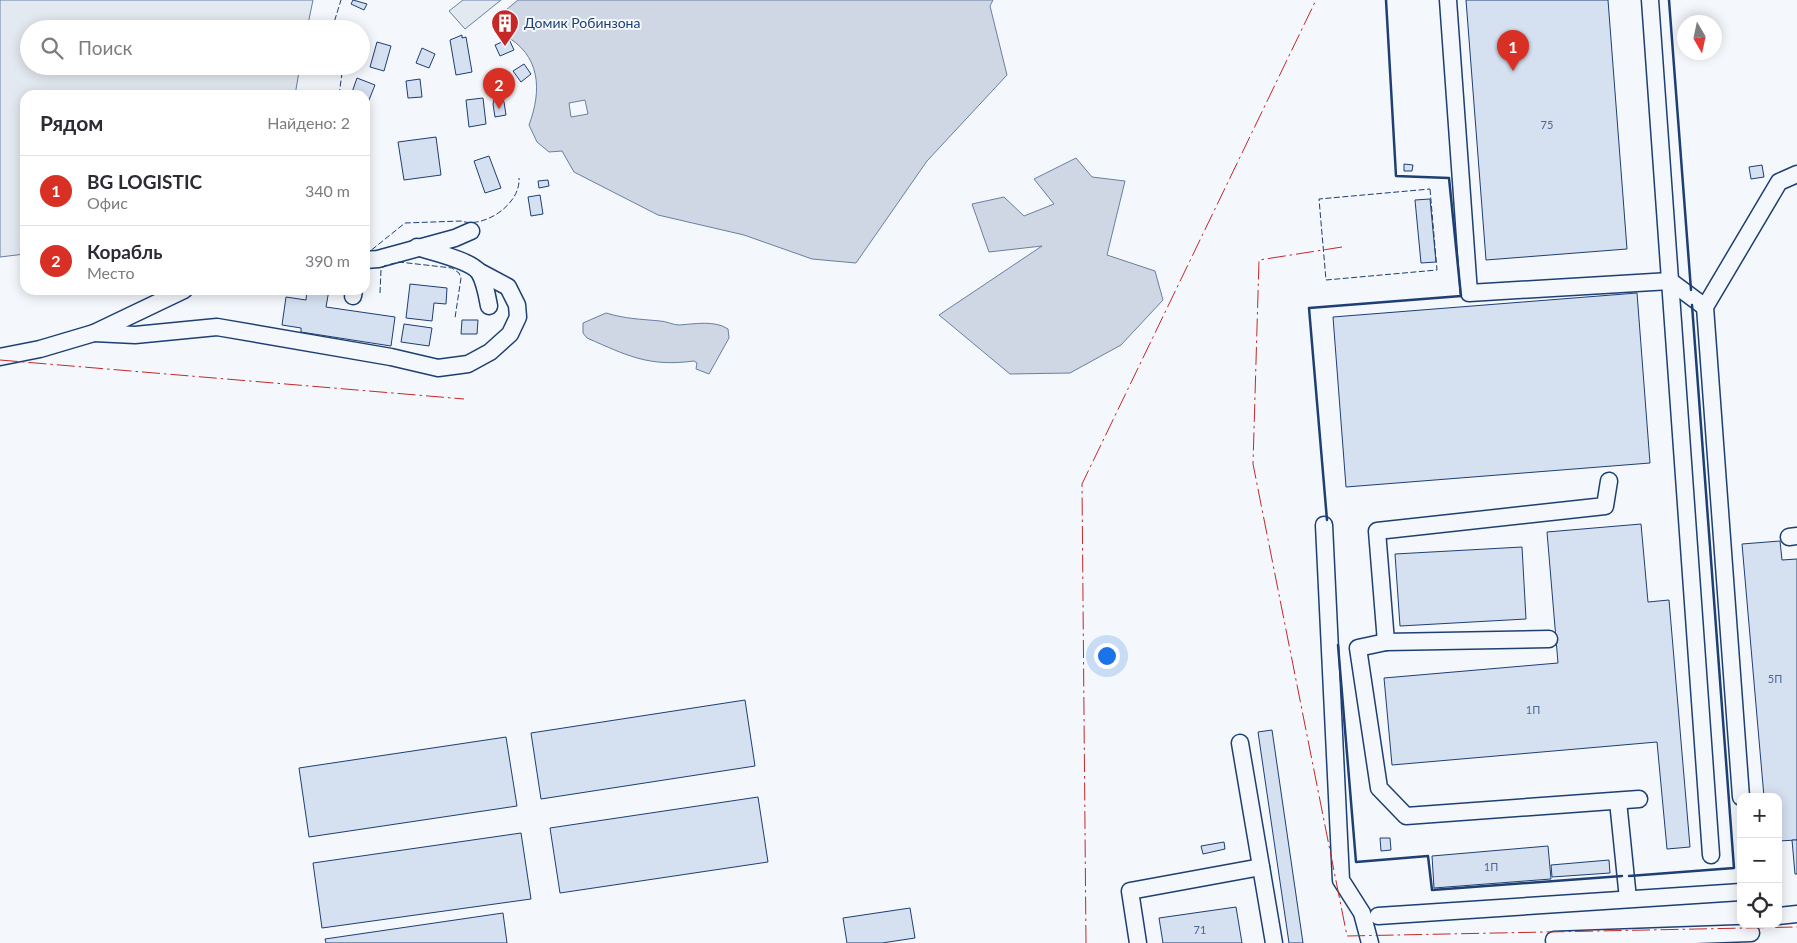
<!DOCTYPE html>
<html lang="ru">
<head>
<meta charset="utf-8">
<style>
	body { margin:0; font-family:Lato,sans-serif; background:#f7f7f7; color:#2b2b33 }
	.controls { position:absolute; right:15px; bottom:15px; display:grid; overflow:hidden; border-radius:10px; box-shadow:0 2px 12px #0003 }
	.controls button { width:45px; height:45px; display:grid; place-items:center; padding:0; border:0; border-bottom:1px solid #e1e1e2; background:#fff; color:#2b2b33; font:25px sans-serif }
	.compass { position:absolute; left:1677px; top:15px; width:45px; height:45px; border-radius:50%; background:#fff; box-shadow:0 2px 12px #0003; rotate:171deg }
	.you { position:absolute; left:1106px; top:655px; width:18px; height:18px; margin:-12px; border:4px solid #fff; border-radius:50%; background:#1a73e8; box-shadow:0 0 0 8px #1a73e833 }
	.badge { display:grid; place-items:center; width:32px; height:32px; border-radius:50%; background:#d93025; color:#fff; font-size:16px; font-weight:700 }
	.pin { position:absolute; translate:-50% -41px; filter:drop-shadow(0 1px 2px #0008) }
	.pin::after { content:''; position:absolute; top:26px; width:18px; height:15px; background:inherit; clip-path:polygon(0 0,100% 0,50% 100%) }
	.list { margin:0; padding:0; list-style:none }
	h2 { display:flex; justify-content:space-between; align-items:center; height:65px; margin:0; padding:0 20px; font-size:21px }
	h2 small { font-size:16px; font-weight:400; color:#7c7c81 }
	.list li { display:grid; grid-template-columns:32px 1fr auto; gap:15px; align-items:center; box-sizing:border-box; height:70px; padding:0 20px; border-top:1px solid #e1e1e2 }
	.list b { display:block; font-size:19px; white-space:nowrap }
	.list p { margin:0; font-size:16px; white-space:nowrap; color:#7c7c81 }
	.list em { font-size:16px; font-style:normal; color:#7c7c81 }
	.icon { flex:none; width:28px; height:28px; fill:none; stroke:currentColor; stroke-width:2; stroke-linecap:round; stroke-linejoin:round }
	.map { position:relative; flex:none; width:1797px; height:943px; overflow:hidden }
	.search { position:absolute; background:#fff; box-shadow:0 2px 12px #0003; left:20px; top:20px; width:350px; height:55px; display:flex; align-items:center; gap:12px; box-sizing:border-box; padding:0 18px; border-radius:28px; color:#7c7c81; font-size:19px }
	.panel { position:absolute; background:#fff; box-shadow:0 2px 12px #0003; left:20px; top:90px; width:350px; height:205px; border-radius:15px }
	.map>svg:first-child { display:block }
	.green { fill:#e3e9f0; stroke:#687fa3 }
	.water { fill:#cfd7e4; stroke:#687fa3 }
	.pier { fill:#f4f7fb; stroke:#687fa3 }
	.building { fill:#d5e0f0; stroke:#1d3f73 }
	.lines { fill:none; stroke-linecap:round; stroke-linejoin:round }
	.minor-casing { stroke:#1d3f73; stroke-width:19 }
	.minor { stroke:#f4f7fb; stroke-width:16 }
	.fence { stroke:#1d3f73; stroke-width:1; stroke-dasharray:6 2.5; stroke-linecap:butt }
	.wall { stroke:#1d3f73; stroke-width:2.5 }
	.power { stroke:#c62828; stroke-width:1; stroke-dasharray:18 4 2.5 4; stroke-linecap:butt }
	.labels { text-anchor:middle; stroke-width:4; stroke-linejoin:round; paint-order:stroke }
	.number-label { font-size:11px; fill:#4b6792 }
	.poi-label { font-size:14px; fill:#1d3f73; stroke:#f4f7fb; text-anchor:start }
</style>
</head>
<body>
<div class="map">
<svg width="1797" height="943" viewBox="0 0 1797 943">
	<rect width="100%" height="100%" fill="#f4f7fb"/>
	<!-- green -->
	<g class="green">
		<polygon points="0,0 313,0 307,29 29,29 29,66 300,66 295,95 25,95 25,254 0,257"/>
		<polygon points="463,0 501,0 465,29 449,11"/>
	</g>
	<!-- water -->
	<g class="water">
		<path d="M518,0H993L990,6L1007,75L927,161L856,263L812,259L744,235L658,215L574,172L562,151L549,152L537,142L529,125C542,90 541,55 504,35L506,10Z"/>
		<polygon points="1076,158 1092,177 1125,181 1107,255 1155,271 1163,300 1121,345 1070,373 1010,374 939,315 1042,246 989,252 972,204 1004,197 1024,216 1054,204 1034,179"/>
		<path d="M606,313C626,319 640,319 660,321C666,321 673,325 679,325C694,324 715,320 728,329L729,338L709,374L696,369L697,363L694,361C649,367 628,356 587,338L583,333V323Z"/>
	</g>
	<!-- pier -->
	<polygon class="pier" points="585,100 588,114 571,117 569,103"/>
	<!-- building -->
	<g class="building">
		<polygon points="353,0 367,4 364,10 351,4"/>
		<polygon points="1466,0 1608,0 1627,249 1486,260"/>
		<polygon points="462,35 462,38 466,37 472,72 456,75 450,40"/>
		<polygon points="509,39 514,50 500,56 495,45"/>
		<polygon points="377,42 391,46 384,71 370,67"/>
		<polygon points="422,48 435,54 429,68 416,63"/>
		<polygon points="524,64 531,74 521,82 513,71"/>
		<polygon points="357,78 375,85 365,110 365,95 351,95"/>
		<polygon points="420,79 422,97 408,98 406,81"/>
		<polygon points="499,95 504,102 506,115 495,117 493,104 495,96"/>
		<polygon points="483,98 486,124 469,127 466,100"/>
		<polygon points="436,137 441,175 404,180 398,142"/>
		<polygon points="489,156 501,188 485,193 474,161"/>
		<polygon points="1404,164 1413,165 1412,171 1404,171"/>
		<polygon points="1762,165 1764,177 1751,179 1749,167"/>
		<polygon points="548,180 549,186 539,188 538,181"/>
		<polygon points="540,195 543,214 531,216 528,197"/>
		<polygon points="1430,199 1436,262 1421,263 1415,200"/>
		<polygon points="410,284 447,288 446,304 434,303 432,321 406,318"/>
		<polygon points="307,290 329,290 326,307 395,317 391,346 301,332 301,328 282,325 286,297 306,300"/>
		<polygon points="1637,293 1650,463 1346,487 1333,317"/>
		<polygon points="462,320 478,320 477,334 461,334"/>
		<polygon points="404,324 432,328 429,346 401,342"/>
		<polygon points="1641,524 1648,602 1669,600 1690,847 1667,849 1657,742 1392,765 1384,678 1558,663 1547,532"/>
		<polygon points="1780,541 1782,560 1797,559 1797,840 1778,841 1778,797 1764,797 1742,544"/>
		<polygon points="1522,547 1526,619 1400,626 1395,554"/>
		<polygon points="745,700 755,766 541,799 531,733"/>
		<polygon points="1272,730 1303,943 1289,943 1258,732"/>
		<polygon points="506,737 517,806 309,837 299,768"/>
		<polygon points="758,797 768,862 560,893 550,828"/>
		<polygon points="521,833 531,899 322,928 313,863"/>
		<polygon points="1380,838 1390,838 1391,850 1381,851"/>
		<polygon points="1792,840 1797,840 1797,874 1795,874"/>
		<polygon points="1224,842 1225,849 1203,854 1201,846"/>
		<polygon points="1548,846 1551,879 1434,888 1432,856"/>
		<polygon points="1609,860 1610,873 1552,877 1551,865"/>
		<polygon points="1236,907 1242,943 1163,943 1159,918"/>
		<polygon points="910,908 915,938 882,943 847,943 843,918"/>
		<polygon points="503,913 507,943 326,943 325,939"/>
	</g>
	<g class="lines">
		<!-- minor casing -->
		<g class="minor-casing">
			<g id="minor">
				<polyline points="1448,0 1469,293 1670,281 1705,307"/>
				<polyline points="1650,0 1711,855"/>
				<path d="M417,247C432,252 470,260 479,272C485,282 487,295 489,306"/>
				<polyline points="365,260 378,259 455,238 471,231"/>
				<polyline points="353,296 354,290"/>
				<polyline points="94,333 135,335 217,327 391,357 438,368 468,364 490,352 510,334 518,317 517,305 508,287 478,271"/>
				<polyline points="0,357 40,349 94,333 184,290"/>
				<polyline points="1609,481 1605,506 1377,531 1386,642 1358,648 1379,788 1406,816 1639,799"/>
				<polyline points="1324,525 1341,880 1362,913 1370,943"/>
				<polyline points="1789,537 1797,536"/>
				<polyline points="1386,642 1549,639"/>
				<polyline points="1240,743 1274,943"/>
				<polyline points="1741,797 1705,307 1779,182 1797,174"/>
				<polyline points="1618,801 1628,899"/>
				<polyline points="1378,916 1741,892"/>
				<polyline points="1778,916 1797,914"/>
				<polyline points="1554,940 1751,933"/>
				<polyline points="1138,943 1130,891 1261,867"/>
			</g>
		</g>
		<!-- minor -->
		<use href="#minor" class="minor"/>
		<!-- fence -->
		<g class="fence">
			<polyline points="332,29 341,0"/>
			<polyline points="339,95 343,66"/>
			<polygon points="1430,189 1437,270 1326,280 1319,199"/>
			<path d="M365,249L369,252L405,223L461,221C484,229 521,204 519,178"/>
			<polyline points="380,293 381,270 384,266 399,262 452,268 459,273 461,278 455,318"/>
		</g>
		<!-- wall -->
		<g class="wall">
			<polyline points="1669,0 1691,290"/>
			<polyline points="1327,520 1309,308 1461,296 1449,178 1396,176 1386,0"/>
			<polyline points="1338,645 1356,862 1428,856 1432,890 1622,876"/>
			<polyline points="1629,876 1734,868 1692,305"/>
		</g>
		<!-- power -->
		<g class="power">
			<polyline points="1342,247 1259,260 1253,464 1347,936 1797,927"/>
			<polyline points="0,360 464,399"/>
			<polyline points="1086,943 1082,484 1316,0"/>
		</g>
	</g>
	<!-- icons -->
	<defs>
		<g id="building-pin" transform="scale(1.4375)"><path d="M0 17L-7.5 6A9.5 9.5 0 1 1 7.5 6Z" fill="#c62828" stroke="#f4f7fb"/><path d="M-4-6H4V6H1V3H-1V6H-4ZM-2.5-4.3h1.7v1.8h-1.7ZM.8-4.3h1.7v1.8H.8ZM-2.5-1h1.7V.8h-1.7ZM.8-1h1.7V.8H.8Z" fill="#fff"/></g>
	</defs>
	<g fill-rule="evenodd">
		<use href="#building-pin" x="505" y="23"/>
	</g>
	<g class="labels">
		<!-- number labels -->
		<g class="number-label">
			<text x="1547" y="129">75</text>
			<text x="1775" y="683">5П</text>
			<text x="1533" y="714">1П</text>
			<text x="1491" y="871">1П</text>
			<text x="1200" y="934">71</text>
		</g>
		<!-- poi labels -->
		<g class="poi-label">
			<text x="524" y="28">Домик Робинзона</text>
		</g>
	</g>
</svg>
<div class="controls">
<button>+</button>
<button>−</button>
<button><svg class="icon" aria-label="locate" viewBox="0 0 24 24"><circle cx="12" cy="12" r="6"/><path d="M12 2v4M12 18v4M2 12h4M18 12h4"/></svg></button>
</div>
<svg class="compass" viewBox="-18 -18 36 36"><path d="M0-13l5 13h-10z" fill="#e53935"/><path d="M0 13l5-13h-10z" fill="#7c7c81"/></svg>
<div class="you"></div>
<div class="pin badge" style="left:1513px;top:71px">1</div>
<div class="pin badge" style="left:499px;top:109px">2</div>
<div class="search"><svg class="icon" aria-label="search" viewBox="0 0 24 24"><circle cx="10" cy="10" r="6"/><path d="M15 15l6 6"/></svg>Поиск</div>
<section class="panel">
<h2>Рядом<small>Найдено: 2</small></h2>
<ul class="list">
<li><span class="badge">1</span><div><b>BG LOGISTIC</b><p>Офис</p></div><em>340 m</em></li>
<li><span class="badge">2</span><div><b>Корабль</b><p>Место</p></div><em>390 m</em></li>
</ul>
</section>
</div>
</body>
</html>
